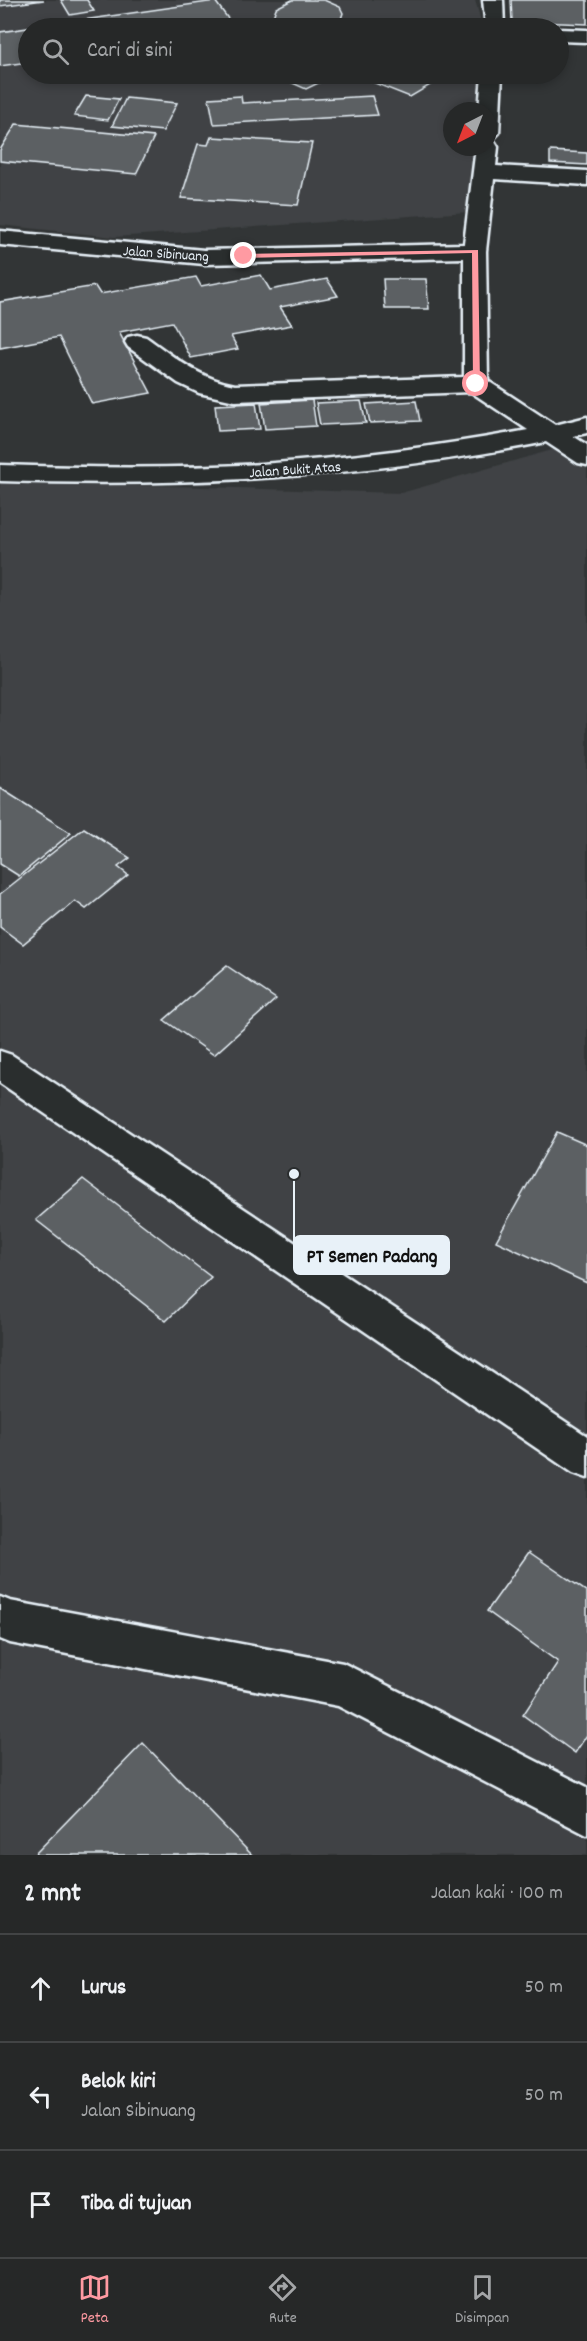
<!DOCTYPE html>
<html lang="id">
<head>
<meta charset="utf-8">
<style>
	body { margin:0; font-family:Dekko,sans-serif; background:#2e3030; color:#f1f3f6 }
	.compass { position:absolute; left:443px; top:102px; width:54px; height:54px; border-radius:50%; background:#262828; box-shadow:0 3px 9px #0003; rotate:222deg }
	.stop { position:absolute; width:18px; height:18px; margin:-14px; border:4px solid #ff9aa2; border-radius:50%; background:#fff }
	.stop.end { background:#ff9aa2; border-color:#fff; box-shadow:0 2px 6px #0008 }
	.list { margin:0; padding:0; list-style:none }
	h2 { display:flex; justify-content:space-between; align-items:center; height:78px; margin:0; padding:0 24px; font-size:26px }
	h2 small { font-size:20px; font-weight:400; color:#a4a6a8 }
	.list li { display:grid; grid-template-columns:39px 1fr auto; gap:18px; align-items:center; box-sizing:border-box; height:108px; padding:0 24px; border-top:2px solid #424445 }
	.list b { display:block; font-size:22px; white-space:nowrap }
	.list p { margin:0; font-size:20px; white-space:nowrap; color:#a4a6a8 }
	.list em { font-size:20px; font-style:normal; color:#a4a6a8 }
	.icon { flex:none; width:33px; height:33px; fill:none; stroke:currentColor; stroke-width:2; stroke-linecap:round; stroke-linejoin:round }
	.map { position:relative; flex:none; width:587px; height:1855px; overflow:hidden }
	.search { position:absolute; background:#262828; box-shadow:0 3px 9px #0003; left:18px; right:18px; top:18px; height:66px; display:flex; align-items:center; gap:15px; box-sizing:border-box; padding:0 21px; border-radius:33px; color:#a4a6a8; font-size:22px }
	.sheet { height:402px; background:#262828 }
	nav { display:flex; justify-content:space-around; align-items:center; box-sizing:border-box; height:84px; border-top:2px solid #424445; background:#262828; font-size:16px; color:#a4a6a8 }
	nav a { display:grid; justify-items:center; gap:3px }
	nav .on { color:#ff9aa2 }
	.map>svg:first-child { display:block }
	.built { fill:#3f4244 }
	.building { fill:#5c6063; stroke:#e8f1f8; stroke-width:1.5 }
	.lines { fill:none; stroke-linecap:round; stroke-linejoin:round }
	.minor-casing { stroke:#e8f1f8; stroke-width:5 }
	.minor { fill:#2a2d2e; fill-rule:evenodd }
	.route { fill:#ff9aa2 }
	.labels { text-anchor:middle; stroke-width:4.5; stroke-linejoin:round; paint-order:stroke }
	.far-street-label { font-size:15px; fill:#e8f1f8; stroke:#2a2d2e }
	.leader { fill:none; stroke:#e8f1f8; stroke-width:2 }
	.callout-dot { fill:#e8f1f8; stroke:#2a2d2e; stroke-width:2 }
	.callout { fill:#e8f1f8; stroke:#e8f1f8; stroke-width:2 }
	.callout-label { font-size:20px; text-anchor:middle; font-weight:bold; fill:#111 }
</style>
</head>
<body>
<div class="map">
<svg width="587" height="1855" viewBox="0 0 587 1855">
	<rect width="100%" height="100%" fill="#323536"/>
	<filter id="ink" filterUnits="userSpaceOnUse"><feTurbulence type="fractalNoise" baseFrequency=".0167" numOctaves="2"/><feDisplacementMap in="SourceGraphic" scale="12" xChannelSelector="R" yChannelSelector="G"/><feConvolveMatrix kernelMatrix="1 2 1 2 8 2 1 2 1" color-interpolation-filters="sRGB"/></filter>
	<g filter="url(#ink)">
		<!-- built -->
		<g class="built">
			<polygon points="0,0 475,0 483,28 28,28 28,74 480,74 477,111 452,111 452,147 474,147 468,212 114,237 0,225"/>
			<polygon points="587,440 587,1855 0,1855 0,481 401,493"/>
		</g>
		<!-- building -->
		<g class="building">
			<polygon points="0,0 44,0 0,6"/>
			<polygon points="61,0 87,0 94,11 70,15"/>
			<polygon points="292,0 324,0 340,7 343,13 341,19 334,24 324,27 297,28 285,24 277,20 274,14 276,8"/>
			<polygon points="511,0 587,0 587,24 512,21"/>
			<polygon points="215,1 235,28 28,28 28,62 0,66 0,32"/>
			<polygon points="355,20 369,20 394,28 331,28 341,23"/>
			<polygon points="289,74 337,74 306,89 281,78"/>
			<polygon points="352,74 442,74 432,79 437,81 410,97"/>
			<polygon points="86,96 119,99 108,120 74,116"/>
			<polygon points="241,96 242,103 372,96 378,115 214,124 209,98"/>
			<polygon points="126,98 177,103 163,131 112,126"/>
			<polygon points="16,124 154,137 136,174 0,161 0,150"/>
			<polygon points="211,137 312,143 298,205 181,198 198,144 208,145"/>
			<polygon points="550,151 587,153 587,165 550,163"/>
			<polygon points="261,275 270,290 327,279 338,296 280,307 292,325 231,336 238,349 191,358 172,322 119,332 151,393 92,404 59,337 0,348 0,302 95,286 100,294 196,277 201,286"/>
			<polygon points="383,279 426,279 429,309 385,309"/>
			<polygon points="312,400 316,426 265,429 261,403"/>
			<polygon points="361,401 366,423 320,425 316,403"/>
			<polygon points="416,401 420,421 370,423 366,404"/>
			<polygon points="256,403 260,429 218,431 215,405"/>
			<polygon points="0,788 71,833 19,876 0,864"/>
			<polygon points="84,828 130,858 118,867 128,875 86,909 75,901 23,944 0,927 0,894"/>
			<polygon points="227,966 276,999 214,1055 164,1020"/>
			<polygon points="557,1132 587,1145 587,1283 496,1241"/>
			<polygon points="83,1179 211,1277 166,1321 36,1220"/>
			<polygon points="529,1552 587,1592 587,1735 575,1753 523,1715 558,1662 487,1611"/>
			<polygon points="143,1743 252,1855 34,1855"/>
		</g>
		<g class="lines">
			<!-- minor casing -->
			<g class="minor-casing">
				<g id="minor">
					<polygon points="483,0 503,0 504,28 486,28"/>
					<polygon points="558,29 587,30 587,42 558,41"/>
					<polygon points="482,74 502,74 499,133 495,137 488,139 488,111 479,111"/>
					<path d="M488,141L495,142L498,147L496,166L587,171V185L494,179L486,251L488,381L555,425L587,417V433L573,436L587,445V465L578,463L546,442C363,478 186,487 0,481V465C87,468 174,469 261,464C350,458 440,446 528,430L471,392L235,401L199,393L178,383L128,347L125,342L128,337L137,335L146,337C174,357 200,379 235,385L464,377V258L204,264L0,245V231L204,250L464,244L476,147H488Z"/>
					<polygon points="0,1051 12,1055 587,1436 587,1478 573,1473 0,1083"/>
					<polygon points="0,1597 10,1601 343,1663 587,1787 587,1835 338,1706 10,1643 0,1639"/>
				</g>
			</g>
			<!-- minor -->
			<use href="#minor" class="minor"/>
		</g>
	</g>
	<!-- route -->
	<polygon class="route" points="478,250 480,384 476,387 473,384 472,253 244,258 241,256 244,254"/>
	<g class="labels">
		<!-- far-street labels -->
		<g class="far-street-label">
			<text transform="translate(166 253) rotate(4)" y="5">Jalan Sibinuang</text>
			<text transform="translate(295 469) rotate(-4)" y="5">Jalan Bukit Atas</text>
		</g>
	</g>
	<!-- callouts -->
	<path class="leader" d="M294 1174L294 1255"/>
	<circle class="callout-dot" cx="294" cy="1174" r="6"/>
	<rect class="callout" x="294" y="1236" width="155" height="38" rx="6"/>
	<g class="callout-label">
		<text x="372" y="1262">PT Semen Padang</text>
	</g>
</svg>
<svg class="compass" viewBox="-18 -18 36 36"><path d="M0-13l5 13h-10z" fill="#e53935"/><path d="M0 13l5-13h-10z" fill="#a4a6a8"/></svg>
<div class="stop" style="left:476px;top:384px"></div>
<div class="stop end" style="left:244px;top:256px"></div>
<div class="search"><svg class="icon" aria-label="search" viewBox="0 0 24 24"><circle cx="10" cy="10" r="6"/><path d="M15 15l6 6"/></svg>Cari di sini</div>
</div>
<section class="sheet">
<h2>2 mnt<small>Jalan kaki · 100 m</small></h2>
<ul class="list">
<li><svg class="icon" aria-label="ahead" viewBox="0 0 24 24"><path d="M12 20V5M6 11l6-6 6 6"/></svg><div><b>Lurus</b></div><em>50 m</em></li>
<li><svg class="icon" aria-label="left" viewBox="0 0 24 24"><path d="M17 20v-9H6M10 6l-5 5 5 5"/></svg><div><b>Belok kiri</b><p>Jalan Sibinuang</p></div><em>50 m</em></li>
<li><svg class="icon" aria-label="arrive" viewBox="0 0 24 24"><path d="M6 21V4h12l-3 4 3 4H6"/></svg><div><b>Tiba di tujuan</b></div></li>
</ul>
</section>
<nav>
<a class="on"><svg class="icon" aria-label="map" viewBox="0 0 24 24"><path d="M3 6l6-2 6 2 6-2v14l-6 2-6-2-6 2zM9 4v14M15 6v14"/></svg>Peta</a>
<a><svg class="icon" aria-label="directions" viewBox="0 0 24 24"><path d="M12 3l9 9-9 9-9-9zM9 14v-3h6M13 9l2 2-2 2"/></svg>Rute</a>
<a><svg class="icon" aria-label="saved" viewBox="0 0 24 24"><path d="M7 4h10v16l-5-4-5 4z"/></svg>Disimpan</a>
</nav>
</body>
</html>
